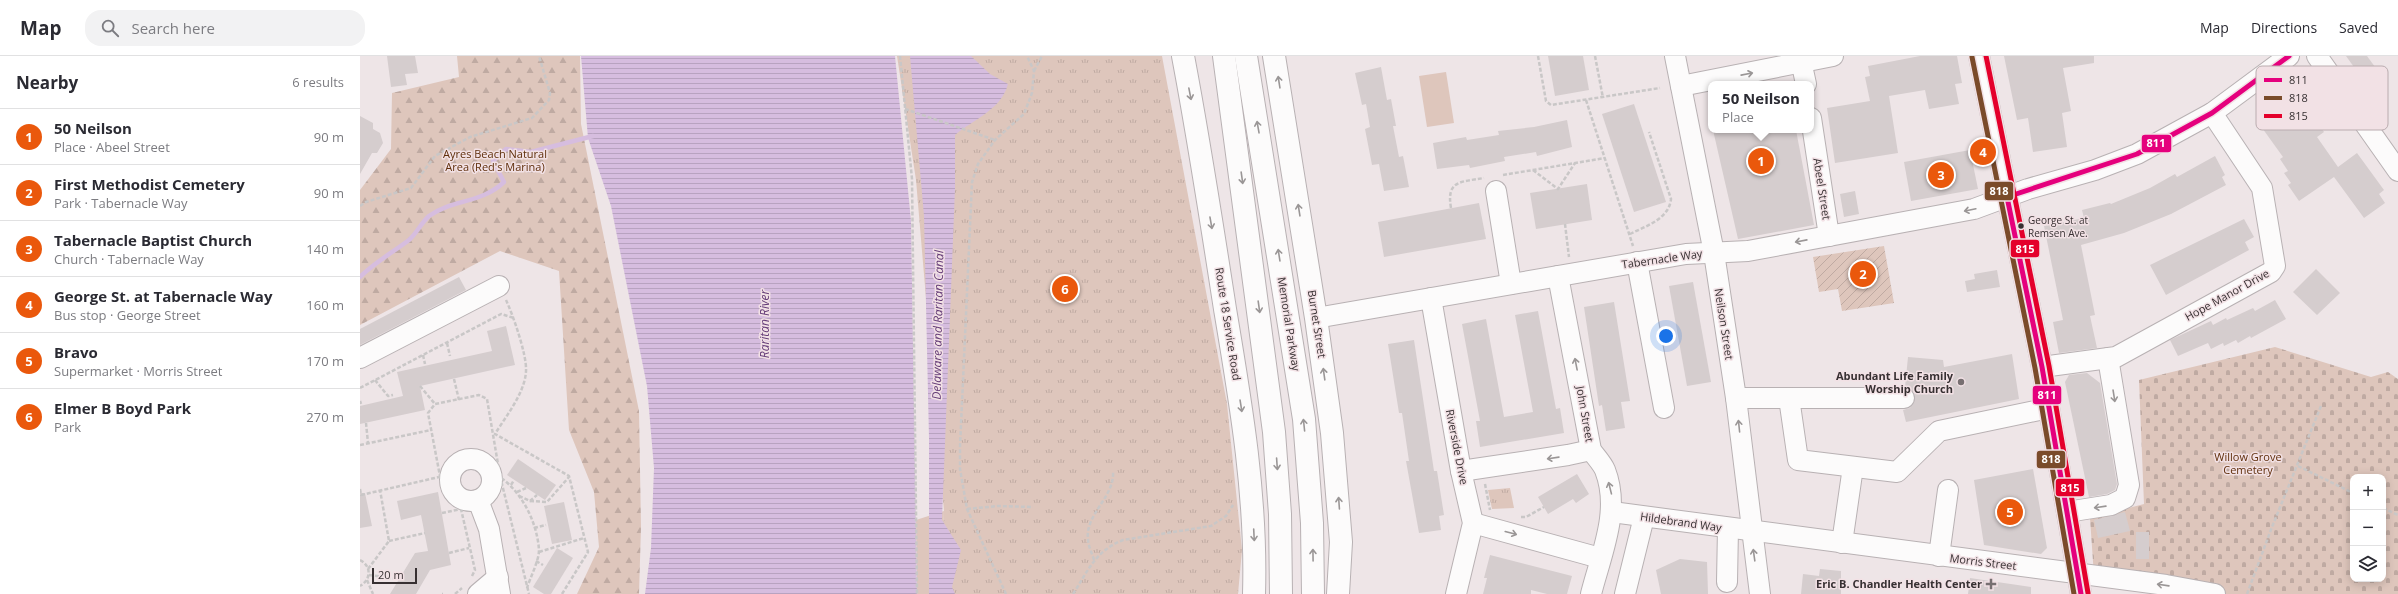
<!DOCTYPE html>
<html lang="en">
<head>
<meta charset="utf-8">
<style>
	body { margin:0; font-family:"Open Sans",sans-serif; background:#f2f2f3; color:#2b2b33 }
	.controls { position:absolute; right:12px; bottom:12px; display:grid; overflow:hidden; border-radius:8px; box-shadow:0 2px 10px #0003 }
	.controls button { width:36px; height:36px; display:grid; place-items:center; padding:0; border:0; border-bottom:1px solid #e1e1e2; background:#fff; color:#2b2b33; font:20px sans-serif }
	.scale { position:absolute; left:12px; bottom:10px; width:45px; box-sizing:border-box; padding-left:4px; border:2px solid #373032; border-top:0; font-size:11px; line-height:14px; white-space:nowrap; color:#373032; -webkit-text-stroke:3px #f2e1e5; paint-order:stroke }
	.you { position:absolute; left:1306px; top:280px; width:14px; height:14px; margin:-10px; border:3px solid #fff; border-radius:50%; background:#1a73e8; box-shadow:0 0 0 6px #1a73e833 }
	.badge { display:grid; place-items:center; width:26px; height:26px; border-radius:50%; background:#ea580c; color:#fff; font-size:13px; font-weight:700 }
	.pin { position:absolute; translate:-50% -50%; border:2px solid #fff; box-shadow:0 1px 4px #0006 }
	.popup { position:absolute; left:1348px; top:25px; width:106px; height:52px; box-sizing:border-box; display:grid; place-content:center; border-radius:8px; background:#fff; filter:drop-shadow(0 1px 3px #0005); font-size:13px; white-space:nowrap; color:#7c7c81 }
	.popup b { font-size:15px; color:#2b2b33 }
	.popup::after { content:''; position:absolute; left:50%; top:100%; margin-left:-8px; border:8px solid transparent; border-top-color:#fff }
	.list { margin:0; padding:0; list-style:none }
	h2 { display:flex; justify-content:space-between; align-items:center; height:52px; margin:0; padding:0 16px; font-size:17px }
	h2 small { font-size:13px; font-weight:400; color:#7c7c81 }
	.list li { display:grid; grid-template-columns:26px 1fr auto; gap:12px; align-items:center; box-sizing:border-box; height:56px; padding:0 16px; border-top:1px solid #e1e1e2 }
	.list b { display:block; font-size:15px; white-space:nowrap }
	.list p { margin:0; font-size:13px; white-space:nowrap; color:#7c7c81 }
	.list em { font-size:13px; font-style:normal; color:#7c7c81 }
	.icon { flex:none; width:22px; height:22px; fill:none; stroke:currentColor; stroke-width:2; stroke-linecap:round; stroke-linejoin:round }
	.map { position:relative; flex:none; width:2038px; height:538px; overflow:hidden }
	header { display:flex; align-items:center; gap:24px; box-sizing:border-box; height:56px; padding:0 20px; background:#fff; border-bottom:1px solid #e1e1e2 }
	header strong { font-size:19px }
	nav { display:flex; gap:22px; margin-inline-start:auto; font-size:14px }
	.search { width:280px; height:36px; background:#f2f2f3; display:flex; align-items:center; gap:10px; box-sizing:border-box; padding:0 14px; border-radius:16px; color:#7c7c81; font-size:15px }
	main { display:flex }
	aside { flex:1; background:#fff }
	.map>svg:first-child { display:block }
	.grass { fill:#dec6bc }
	.forest { fill:url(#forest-firs) }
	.cemetery { fill:url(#cemetery-stones); fill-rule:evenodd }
	.park { fill:url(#park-tufts) }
	.garden { fill:url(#garden-furrows) }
	.water { fill:url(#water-rules) }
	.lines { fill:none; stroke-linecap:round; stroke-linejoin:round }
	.stream { stroke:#d6bddf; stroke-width:4.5 }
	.building { fill:#d5cdce }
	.minor-casing { stroke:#b8b1b3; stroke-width:22 }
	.major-casing { stroke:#b8b1b3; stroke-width:24 }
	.highway-casing { stroke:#b8b1b3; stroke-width:24 }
	.path { stroke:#c9c7c7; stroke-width:2.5; stroke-dasharray:4 2; stroke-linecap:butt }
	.minor { stroke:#fcfbfb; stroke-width:20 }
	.major { stroke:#fcfbfb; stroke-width:22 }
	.highway { stroke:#fcfbfb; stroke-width:22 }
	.bus-1-casing { stroke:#f2e1e5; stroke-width:8 }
	.bus-2-casing { stroke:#f2e1e5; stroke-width:8 }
	.bus-3-casing { stroke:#f2e1e5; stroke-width:8 }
	.bus-1 { stroke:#e5007d; stroke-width:5 }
	.bus-2 { stroke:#7a4b2a; stroke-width:5 }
	.bus-3 { stroke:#e4002b; stroke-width:5 }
	.oneway { stroke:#9a9696 }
	.bus-dot { fill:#373032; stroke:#f2e1e5; stroke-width:1.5 }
	.poi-dot { fill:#776f71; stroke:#f2e1e5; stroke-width:1.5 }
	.labels { text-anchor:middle; stroke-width:3; stroke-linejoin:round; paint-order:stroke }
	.bus-label { font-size:10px; fill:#373032; stroke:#f2e1e5; text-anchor:start }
	.park-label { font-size:11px; fill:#5f2e0a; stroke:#f2e1e5 }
	.street-label { font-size:11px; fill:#373032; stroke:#f2e1e5 }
	.poi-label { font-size:11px; font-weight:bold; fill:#373032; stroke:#f2e1e5; text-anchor:end }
	.water-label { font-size:12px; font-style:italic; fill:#643b77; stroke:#f2e1e5 }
	.key { fill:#f2e1e5; stroke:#baacaf; stroke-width:1 }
	.key-label { font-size:11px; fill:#373032 }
	.line-badge { stroke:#f2e1e5; stroke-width:1.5 }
	.badge-label { font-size:11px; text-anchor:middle; font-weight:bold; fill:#fff }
</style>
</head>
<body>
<header>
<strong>Map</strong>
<div class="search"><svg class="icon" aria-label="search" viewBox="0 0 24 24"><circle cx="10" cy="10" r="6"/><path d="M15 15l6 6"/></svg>Search here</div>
<nav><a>Map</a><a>Directions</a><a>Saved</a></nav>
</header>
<main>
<aside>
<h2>Nearby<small>6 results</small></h2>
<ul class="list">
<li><span class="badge">1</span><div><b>50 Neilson</b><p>Place · Abeel Street</p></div><em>90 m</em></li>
<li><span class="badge">2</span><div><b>First Methodist Cemetery</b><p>Park · Tabernacle Way</p></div><em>90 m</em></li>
<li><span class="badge">3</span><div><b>Tabernacle Baptist Church</b><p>Church · Tabernacle Way</p></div><em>140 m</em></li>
<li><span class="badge">4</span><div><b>George St. at Tabernacle Way</b><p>Bus stop · George Street</p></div><em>160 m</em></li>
<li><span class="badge">5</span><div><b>Bravo</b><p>Supermarket · Morris Street</p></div><em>170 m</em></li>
<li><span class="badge">6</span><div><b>Elmer B Boyd Park</b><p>Park</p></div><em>270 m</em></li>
</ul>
</aside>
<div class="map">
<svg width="2038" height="538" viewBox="0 0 2038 538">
	<defs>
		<pattern id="forest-firs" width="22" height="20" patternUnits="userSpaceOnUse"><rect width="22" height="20" fill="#dec6bc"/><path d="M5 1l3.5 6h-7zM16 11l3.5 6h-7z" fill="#bfaaa2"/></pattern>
		<pattern id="cemetery-stones" width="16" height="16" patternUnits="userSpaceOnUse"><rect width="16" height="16" fill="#dec6bc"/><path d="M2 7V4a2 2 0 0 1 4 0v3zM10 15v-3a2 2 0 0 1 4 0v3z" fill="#bfaaa2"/></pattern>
		<pattern id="park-tufts" width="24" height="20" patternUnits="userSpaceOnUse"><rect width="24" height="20" fill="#dec6bc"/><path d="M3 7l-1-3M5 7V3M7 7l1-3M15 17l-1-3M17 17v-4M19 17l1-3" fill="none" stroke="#bfaaa2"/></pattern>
		<pattern id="garden-furrows" width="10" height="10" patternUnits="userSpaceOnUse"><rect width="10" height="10" fill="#dec6bc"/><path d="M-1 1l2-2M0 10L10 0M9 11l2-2" fill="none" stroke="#bfaaa2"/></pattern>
		<pattern id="water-rules" width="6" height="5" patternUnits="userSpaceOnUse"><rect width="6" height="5" fill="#d6bddf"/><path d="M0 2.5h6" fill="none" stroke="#b8a3c0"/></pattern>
	</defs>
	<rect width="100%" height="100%" fill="#eee5e7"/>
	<!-- grass -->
	<g class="grass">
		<polygon points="1086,16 1094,67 1067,71 1059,20"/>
		<polygon points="584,455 581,538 557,538 556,464"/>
	</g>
	<!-- forest -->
	<polygon class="forest" points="97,0 220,0 221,68 279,355 281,471 279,538 217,538 239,491 234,436 209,374 199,215 140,195 0,269 0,134 31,93 32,37 99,21"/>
	<!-- cemetery -->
	<path class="cemetery" d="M1915,291L2011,321L2028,316L2038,323V538H1854L1734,520L1730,462L1784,448L1779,324ZM1993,421H2023V523H1993Z"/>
	<!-- park -->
	<g class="park">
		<polygon points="537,0 802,0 867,348 882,494 878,538 581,538 584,455 556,124"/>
		<polygon points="1150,432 1154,452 1132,453 1128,434"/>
	</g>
	<!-- garden -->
	<polygon class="garden" points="1524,190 1534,247 1482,255 1478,233 1459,236 1453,201"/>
	<!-- water -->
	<g class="water">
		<polygon points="221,0 535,0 551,165 557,538 285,538 291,492 294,412 287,330 251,150 228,82"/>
		<path d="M550,0H611L630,18L648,28C641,54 614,63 595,79V132L582,464L601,494L592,531L595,538H569V382L564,160Z"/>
	</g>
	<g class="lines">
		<!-- stream -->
		<path class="stream" d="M0,221C15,206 32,197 49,184C57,177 61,167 69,160C92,143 121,148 144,126L133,105L146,93L171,96L233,80"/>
	</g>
	<!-- building -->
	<g class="building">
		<polygon points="27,0 55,0 58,17 45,18 47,29 31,31"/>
		<polygon points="1188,0 1223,0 1229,34 1195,40"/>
		<polygon points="1560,0 1597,0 1602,27 1595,28 1599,48 1569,53 1565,34 1529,40 1538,97 1475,107 1467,52 1510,45 1505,21 1510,20 1508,10"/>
		<polygon points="1644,0 1734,0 1734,7 1703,12 1711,55 1702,57 1707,91 1673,96 1668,62 1657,64"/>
		<polygon points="1986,0 2007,0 2018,15 2004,25"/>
		<polygon points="1021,11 1027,44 1031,43 1036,70 1033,70 1039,101 1043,100 1049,131 1024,135 1019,108 1012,109 1005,73 1010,71 1006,48 1002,49 995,17"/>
		<polygon points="1948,35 1962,54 1953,60 1964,76 1957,81 1978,111 1997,97 2024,134 2019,138 2025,147 2004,162 1974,121 1939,145 1928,129 1931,127 1924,117 1928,115 1920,103 1923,101 1900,69"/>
		<polygon points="1274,48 1306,146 1274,156 1242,58"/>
		<polygon points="0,60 13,67 13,73 20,77 23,87 17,97 12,97 0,118"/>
		<polygon points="1207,64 1212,91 1177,100 1176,96 1144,101 1145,105 1110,112 1109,109 1077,113 1073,87 1106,81 1107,84 1139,79 1138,75 1174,71"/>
		<polygon points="1353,74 1436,74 1454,169 1378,183"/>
		<polygon points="1610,94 1618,133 1551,145 1544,106"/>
		<polygon points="1855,100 1865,119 1862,121 1866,129 1811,158 1764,177 1721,189 1735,259 1730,260 1737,292 1699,297 1693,266 1703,264 1684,170 1724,162 1722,154 1750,147 1751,148 1790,132 1815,118 1817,121"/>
		<polygon points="1227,128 1232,164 1176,173 1170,137"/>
		<polygon points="1495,135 1499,158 1484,161 1480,138"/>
		<polygon points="1119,147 1126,183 1024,201 1018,166"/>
		<polygon points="1884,163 1894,181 1885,186 1889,194 1806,239 1790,209"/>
		<polygon points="1956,213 1980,237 1957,259 1933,236"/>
		<polygon points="1637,214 1640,231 1607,236 1605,225 1615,223 1614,218"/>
		<polygon points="99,221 106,234 0,289 0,273"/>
		<polygon points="1333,226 1351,326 1327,330 1309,230"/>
		<polygon points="1915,244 1926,263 1891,282 1890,280 1878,287 1876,284 1864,290 1863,287 1851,293 1848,287 1818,300 1810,284 1851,265 1853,269 1866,262 1867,264 1893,252 1895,255"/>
		<polygon points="1254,246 1270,345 1261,346 1265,372 1246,375 1242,349 1239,350 1224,251"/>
		<polygon points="1178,255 1196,353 1200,352 1204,377 1120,391 1116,365 1120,365 1102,268 1126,263 1144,361 1173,356 1155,259"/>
		<polygon points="146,270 155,309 60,330 65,354 0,368 0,350 43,340 37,316 132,295 127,275"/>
		<polygon points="1054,284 1074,415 1077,415 1084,459 1079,460 1081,474 1059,477 1046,405 1049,405 1042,357 1039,357 1028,288"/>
		<polygon points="1652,298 1659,343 1546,366 1543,354 1550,352 1555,342 1554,336 1545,331 1548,301 1583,304 1584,311"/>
		<polygon points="1727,317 1740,327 1757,428 1755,434 1747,438 1729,441 1705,326 1709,319"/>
		<polygon points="158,403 196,429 185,444 147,419"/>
		<polygon points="1673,413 1687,492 1681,498 1624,489 1614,424"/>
		<polygon points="1217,418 1229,438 1216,447 1213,443 1188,458 1178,441"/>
		<polygon points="78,436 91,509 70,514 56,538 30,538 55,497 68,495 61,459 41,464 37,445"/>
		<polygon points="0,437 5,437 12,470 0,472"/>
		<polygon points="204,446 212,484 192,488 184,450"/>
		<polygon points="1765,456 1770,475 1738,482 1734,464"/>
		<rect x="1776" y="476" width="13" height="27"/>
		<polygon points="197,492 213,502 191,538 184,538 173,531"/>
		<polygon points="1130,499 1212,520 1207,538 1187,538 1171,534 1171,538 1123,538 1127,522 1124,522"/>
		<polygon points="1320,503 1347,506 1348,538 1301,538 1296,514"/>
		<polygon points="1460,513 1481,515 1481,538 1441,538 1443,518 1459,520"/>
		<polygon points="1610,522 1671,531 1671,538 1608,538"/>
	</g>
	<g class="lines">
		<!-- minor casing -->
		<g class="minor-casing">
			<g id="minor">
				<polyline points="1315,0 1354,197 1376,342 1400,538"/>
				<polyline points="1440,0 1446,28"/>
				<polyline points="1619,0 1682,311 1721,538"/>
				<polyline points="1957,0 2038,115"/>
				<polyline points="1321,30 1473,0"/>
				<polyline points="1451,62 1469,180"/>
				<polyline points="1136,135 1151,228"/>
				<polyline points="1277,206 1304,352"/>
				<path d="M1198,220L1231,394C1235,400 1242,407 1245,414C1261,455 1241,498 1231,538"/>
				<polyline points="1071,242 1101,415 1113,467 1096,538"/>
				<polyline points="956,262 1326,198 1388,195 1614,153 1668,133 1735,114 1777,98 1852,57 1929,0"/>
				<polyline points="0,302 139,230"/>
				<polyline points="1682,311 1756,301 1911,216 1915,210 1902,132 1852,57"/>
				<polyline points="1376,342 1544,342"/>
				<polyline points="1429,342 1438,404 1537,416 1579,375 1689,352"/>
				<circle cx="111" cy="424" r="21"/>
				<polyline points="1101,415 1208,399 1231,394"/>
				<polyline points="118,444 129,473 140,538"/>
				<polyline points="1252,456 1806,529 1855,538"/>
				<polyline points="1707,456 1751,449 1765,442 1769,429 1748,302"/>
				<polyline points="1113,467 1240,502"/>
				<polyline points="1482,487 1493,411"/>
				<polyline points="1579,500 1588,434"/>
				<polyline points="1367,526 1368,472"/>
				<polyline points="118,538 138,521"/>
				<polyline points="1265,538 1284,461"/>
			</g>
		</g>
		<!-- major casing -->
		<g class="major-casing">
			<g id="major">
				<path d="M823,0C839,84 852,169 865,253C881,348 897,442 894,538"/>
				<polyline points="914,0 956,262 972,377 981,486 978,538"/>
			</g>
		</g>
		<!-- highway casing -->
		<g class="highway-casing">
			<g id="highway">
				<polyline points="864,0 914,376 920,458 921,538"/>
				<polyline points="886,0 944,363 952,467 953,538"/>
			</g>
		</g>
		<!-- path -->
		<g class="path">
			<polyline points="540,0 552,123 557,538"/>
			<polyline points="1178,0 1186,45 1191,49 1300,32"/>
			<polyline points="1235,0 1243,42"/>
			<polyline points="674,15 682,0"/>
			<polyline points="1226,44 1273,190"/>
			<polyline points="545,53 635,84"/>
			<polyline points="1173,114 1198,133 1215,107"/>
			<polyline points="1143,119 1245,102"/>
			<polyline points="0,150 6,146 51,132 75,100 110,81 172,62 189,44 190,37 179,0"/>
			<path d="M1091,152C1086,124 1101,126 1124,122"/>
			<polyline points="1205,168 1209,201"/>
			<path d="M1270,178C1286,170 1309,163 1311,143L1289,76"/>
			<path d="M146,244C153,259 167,299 166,315C165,337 146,360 135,378L209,420L228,496L202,538"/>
			<polyline points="87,287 90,300"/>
			<polyline points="63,299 65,308"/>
			<polyline points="94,323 99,344"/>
			<polyline points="15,324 28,340 33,339"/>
			<polyline points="60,330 75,348"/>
			<polyline points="0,332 141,258 154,262"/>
			<polyline points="0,345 1,348"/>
			<polyline points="6,367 8,387"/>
			<polyline points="0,389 71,374"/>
			<polyline points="1938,410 1993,437"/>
			<path d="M131,416C159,429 177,464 179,494C179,505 170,522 167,532"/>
			<polyline points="1125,428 1130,454"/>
			<polyline points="151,429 154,424"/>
			<polyline points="0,433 1,439 79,421"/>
			<polyline points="157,436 166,432"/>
			<polyline points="159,440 170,445 177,439"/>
			<polyline points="170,445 187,446 209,421"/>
			<polyline points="2023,452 2038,459"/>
			<polyline points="607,453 638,450 673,451"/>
			<polyline points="82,457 101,453"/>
			<polyline points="1161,461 1166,461 1184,451"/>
			<polyline points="174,472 186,469"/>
			<polyline points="29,485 65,477"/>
			<polyline points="179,496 224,482"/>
			<polyline points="89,497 109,492"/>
			<path d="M0,504C12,510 11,524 0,530"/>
			<path d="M734,504C732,497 728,490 728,483C725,458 755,441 753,415"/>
			<polyline points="176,505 183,509"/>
			<polyline points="8,513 29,485 20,434"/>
			<polyline points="9,519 39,523"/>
			<polyline points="112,520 115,514 101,453 83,436 68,357 75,348 119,339 127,343 140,420 169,538"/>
			<polyline points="7,524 13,538"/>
			<polyline points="82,538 83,538"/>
			<polyline points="95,538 102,532"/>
			<polyline points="646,538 607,453 600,413 600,391 612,126 618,108 635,84 664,58 672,37 674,15 667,0"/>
			<path d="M713,538C728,515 735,495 763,484L851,470L866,460L873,449"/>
			<polyline points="1887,538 1912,471 1961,350"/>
		</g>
		<!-- minor -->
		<use href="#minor" class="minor"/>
		<!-- major -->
		<use href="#major" class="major"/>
		<!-- highway -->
		<use href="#highway" class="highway"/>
		<!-- bus-1 casing -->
		<g class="bus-1-casing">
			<g id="bus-1">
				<polyline points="1647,141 1682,311 1721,538"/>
				<polyline points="1647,141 1777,98 1852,57 1929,0"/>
			</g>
		</g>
		<!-- bus-2 casing -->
		<g class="bus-2-casing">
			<polyline id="bus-2" points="1612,1 1675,312 1714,538"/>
		</g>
		<!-- bus-3 casing -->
		<g class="bus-3-casing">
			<polyline id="bus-3" points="1626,0 1689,310 1728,537"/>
		</g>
		<!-- bus-1 -->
		<use href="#bus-1" class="bus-1"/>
		<!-- bus-2 -->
		<use href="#bus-2" class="bus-2"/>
		<!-- bus-3 -->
		<use href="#bus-3" class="bus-3"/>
	</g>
	<!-- one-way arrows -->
	<defs><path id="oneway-shaft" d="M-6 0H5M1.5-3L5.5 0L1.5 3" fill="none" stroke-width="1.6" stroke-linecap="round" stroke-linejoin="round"/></defs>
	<g class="oneway">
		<use href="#oneway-shaft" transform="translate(1387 18) rotate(-11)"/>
		<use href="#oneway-shaft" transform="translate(919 26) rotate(-99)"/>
		<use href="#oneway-shaft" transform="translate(830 38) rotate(79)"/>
		<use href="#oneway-shaft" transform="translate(898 71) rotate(-100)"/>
		<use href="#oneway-shaft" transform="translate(882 122) rotate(82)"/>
		<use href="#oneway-shaft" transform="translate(939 154) rotate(-99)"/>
		<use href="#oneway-shaft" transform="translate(1610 154) rotate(168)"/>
		<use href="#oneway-shaft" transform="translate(851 167) rotate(80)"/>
		<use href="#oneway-shaft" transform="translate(1441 185) rotate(169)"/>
		<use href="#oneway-shaft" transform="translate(919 199) rotate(-99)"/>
		<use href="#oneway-shaft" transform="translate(899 251) rotate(82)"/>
		<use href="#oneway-shaft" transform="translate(1216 308) rotate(-101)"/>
		<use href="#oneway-shaft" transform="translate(964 318) rotate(-98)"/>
		<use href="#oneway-shaft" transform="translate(1754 340) rotate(81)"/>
		<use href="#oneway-shaft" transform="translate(881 350) rotate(81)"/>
		<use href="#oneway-shaft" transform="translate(944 369) rotate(-96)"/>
		<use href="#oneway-shaft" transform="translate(1379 370) rotate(-96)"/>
		<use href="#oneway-shaft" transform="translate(1193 402) rotate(172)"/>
		<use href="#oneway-shaft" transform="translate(917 408) rotate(86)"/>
		<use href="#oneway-shaft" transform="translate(1250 432) rotate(-104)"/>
		<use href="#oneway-shaft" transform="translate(979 447) rotate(-94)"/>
		<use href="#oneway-shaft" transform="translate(1740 451) rotate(172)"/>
		<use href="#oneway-shaft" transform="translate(1151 477) rotate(15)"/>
		<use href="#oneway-shaft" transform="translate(894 479) rotate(87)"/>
		<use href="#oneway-shaft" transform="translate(953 499) rotate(-91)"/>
		<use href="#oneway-shaft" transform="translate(1394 499) rotate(-98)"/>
		<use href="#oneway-shaft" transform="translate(1803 529) rotate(-172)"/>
	</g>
	<!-- markers -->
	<circle class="bus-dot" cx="1661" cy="170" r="3.5"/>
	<g class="poi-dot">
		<circle cx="1601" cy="326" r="4"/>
		<path d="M1629 522h4v4h4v4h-4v4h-4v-4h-4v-4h4z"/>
	</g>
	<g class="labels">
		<!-- bus labels -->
		<g class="bus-label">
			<text x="1668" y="168">George St. at<tspan x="1668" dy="13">Remsen Ave.</tspan></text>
		</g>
		<!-- park labels -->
		<g class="park-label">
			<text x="135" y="102">Ayres Beach Natural<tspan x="135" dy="13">Area (Red's Marina)</tspan></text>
			<text x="1888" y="405">Willow Grove<tspan x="1888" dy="13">Cemetery</tspan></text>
		</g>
		<!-- street labels -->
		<g class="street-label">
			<text transform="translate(1462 133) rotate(81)" y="4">Abeel Street</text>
			<text transform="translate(1302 203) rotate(-8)" y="4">Tabernacle Way</text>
			<text transform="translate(1867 239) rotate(-29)" y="4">Hope Manor Drive</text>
			<text transform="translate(868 268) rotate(81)" y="4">Route 18 Service Road</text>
			<text transform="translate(929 268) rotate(81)" y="4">Memorial Parkway</text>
			<text transform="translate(957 268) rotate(81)" y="4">Burnet Street</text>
			<text transform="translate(1364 268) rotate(81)" y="4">Neilson Street</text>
			<text transform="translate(1225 358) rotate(80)" y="4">John Street</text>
			<text transform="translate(1097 391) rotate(79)" y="4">Riverside Drive</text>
			<text transform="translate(1321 466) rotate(8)" y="4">Hildebrand Way</text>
			<text transform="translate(1623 506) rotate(7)" y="4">Morris Street</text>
		</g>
		<!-- poi labels -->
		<g class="poi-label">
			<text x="1593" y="324">Abundant Life Family<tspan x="1593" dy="13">Worship Church</tspan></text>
			<text x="1622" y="532">Eric B. Chandler Health Center</text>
		</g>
		<!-- water labels -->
		<g class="water-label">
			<text transform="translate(405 268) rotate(-90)" y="4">Raritan River</text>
			<text transform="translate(578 269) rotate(-89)" y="4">Delaware and Raritan Canal</text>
		</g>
	</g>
	<!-- legend -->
	<rect x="1896" y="10" width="132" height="64" rx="6" class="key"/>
	<rect x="1904" y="22" width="18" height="4" fill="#e5007d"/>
	<rect x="1904" y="40" width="18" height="4" fill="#7a4b2a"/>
	<rect x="1904" y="58" width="18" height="4" fill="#e4002b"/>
	<g class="key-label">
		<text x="1929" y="28">811</text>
		<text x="1929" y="46">818</text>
		<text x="1929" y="64">815</text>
	</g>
	<g class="line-badge">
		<rect x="1781" y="78" width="31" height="19" rx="4" fill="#e5007d"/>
		<rect x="1624" y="125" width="30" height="20" rx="4" fill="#7a4b2a"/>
		<rect x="1650" y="183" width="30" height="19" rx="4" fill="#e4002b"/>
		<rect x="1672" y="329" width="30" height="20" rx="4" fill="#e5007d"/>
		<rect x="1676" y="394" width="30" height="19" rx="4" fill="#7a4b2a"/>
		<rect x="1695" y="422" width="30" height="19" rx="4" fill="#e4002b"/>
	</g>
	<g class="badge-label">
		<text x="1796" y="91">811</text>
		<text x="1639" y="139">818</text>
		<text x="1665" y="197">815</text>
		<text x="1687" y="343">811</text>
		<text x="1691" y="407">818</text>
		<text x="1710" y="436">815</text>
	</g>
</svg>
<div class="controls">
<button>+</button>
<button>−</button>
<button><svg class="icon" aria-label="layers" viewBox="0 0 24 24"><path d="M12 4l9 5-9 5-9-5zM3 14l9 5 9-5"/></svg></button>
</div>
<div class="scale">20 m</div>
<div class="you"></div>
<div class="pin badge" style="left:1401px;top:105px">1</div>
<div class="popup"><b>50 Neilson</b>Place</div>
<div class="pin badge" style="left:1503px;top:218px">2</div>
<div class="pin badge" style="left:1581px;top:119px">3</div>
<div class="pin badge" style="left:1623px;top:96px">4</div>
<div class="pin badge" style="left:1650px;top:456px">5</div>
<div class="pin badge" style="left:705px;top:233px">6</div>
</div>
</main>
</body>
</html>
